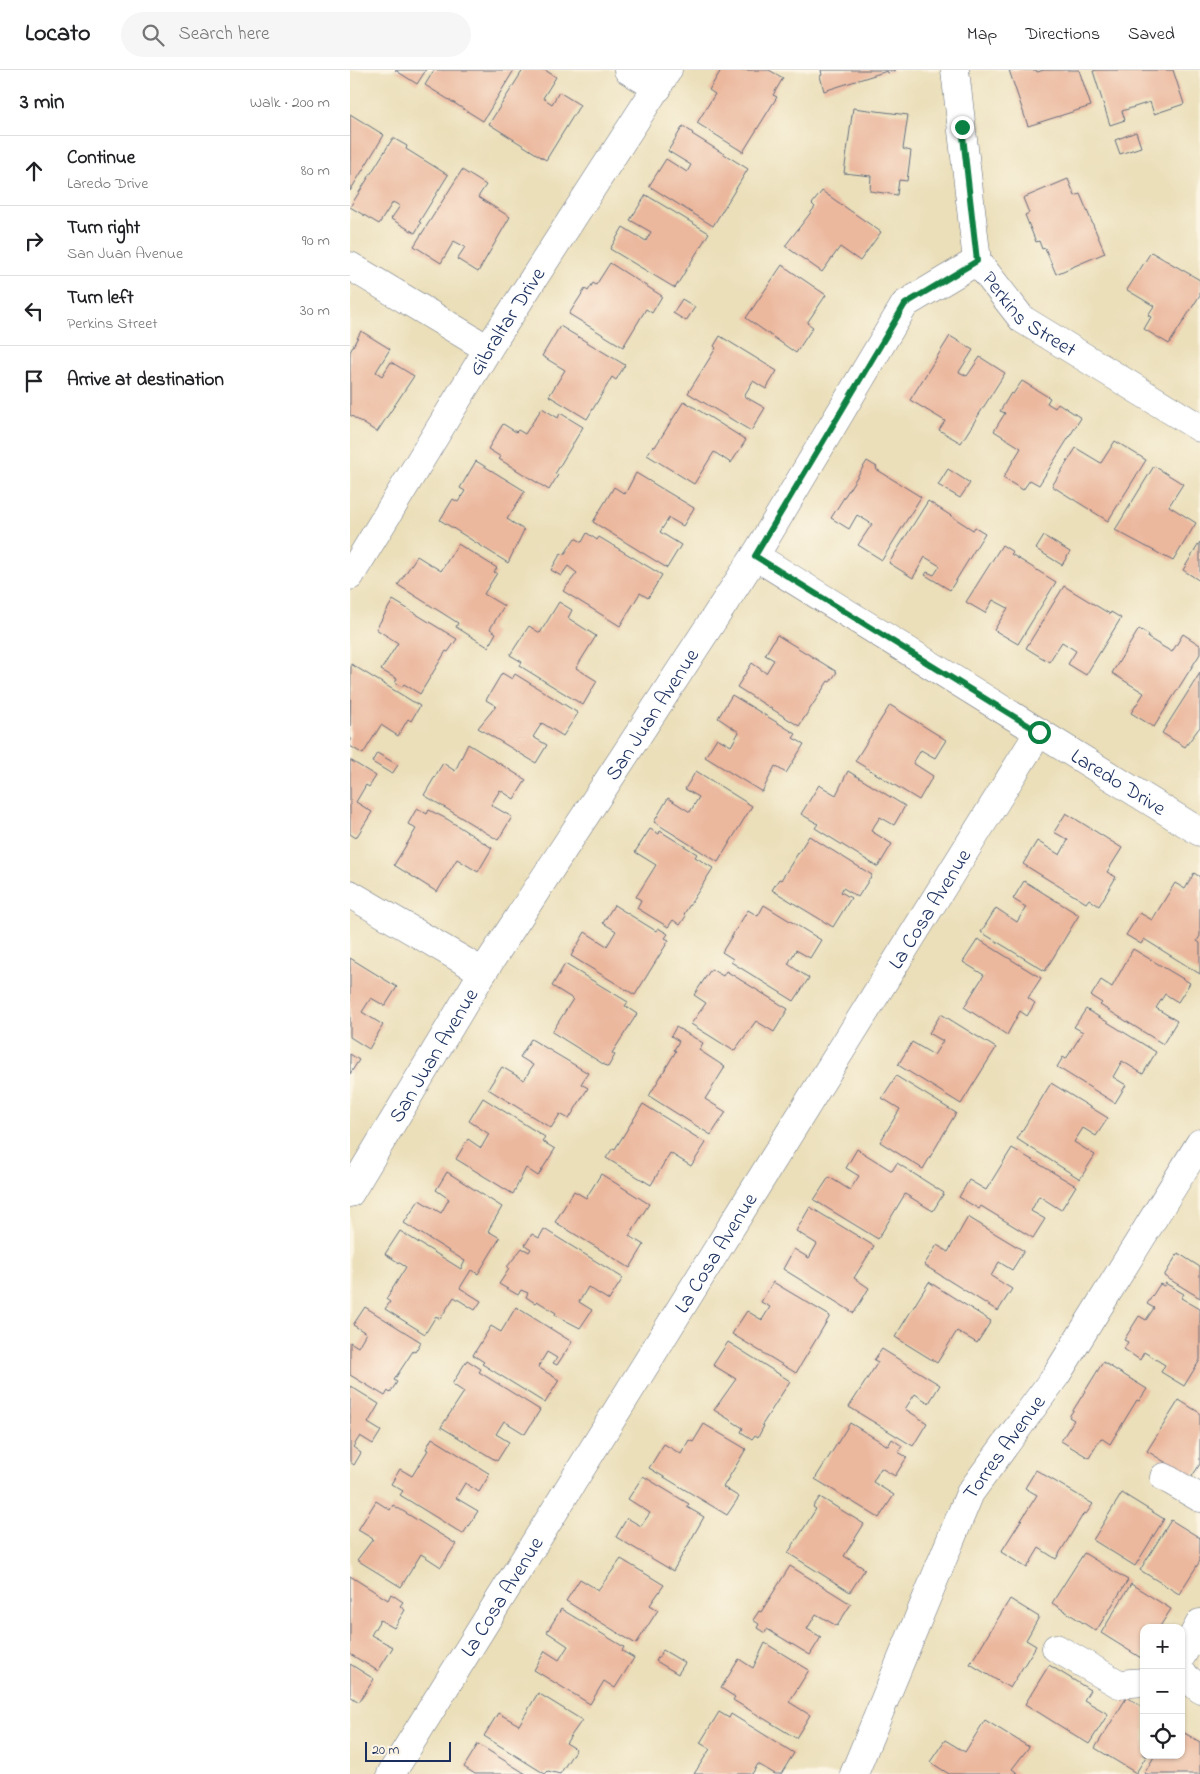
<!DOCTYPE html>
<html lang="en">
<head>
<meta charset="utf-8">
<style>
	body { margin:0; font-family:"Indie Flower",sans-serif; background:#f6f6f6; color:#202124 }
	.controls { position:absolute; right:15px; bottom:15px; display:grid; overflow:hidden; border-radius:10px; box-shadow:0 1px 4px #0004 }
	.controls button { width:45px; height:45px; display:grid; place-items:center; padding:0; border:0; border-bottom:1px solid #e0e0e0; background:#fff; color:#202124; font:25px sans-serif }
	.scale { position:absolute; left:15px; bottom:12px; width:86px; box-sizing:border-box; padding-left:5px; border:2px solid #1b2f5e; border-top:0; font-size:14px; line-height:18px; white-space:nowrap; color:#1b2f5e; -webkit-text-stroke:4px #fcf5e5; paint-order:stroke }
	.stop { position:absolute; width:15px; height:15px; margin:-11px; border:4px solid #0b8043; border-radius:50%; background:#fff }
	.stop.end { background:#0b8043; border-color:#fff; box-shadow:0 1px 5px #0008 }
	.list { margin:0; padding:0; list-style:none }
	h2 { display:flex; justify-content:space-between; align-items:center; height:65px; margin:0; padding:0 20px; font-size:21px }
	h2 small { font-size:16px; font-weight:400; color:#757577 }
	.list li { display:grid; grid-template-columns:32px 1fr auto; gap:15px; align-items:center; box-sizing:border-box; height:70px; padding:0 20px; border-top:1px solid #e0e0e0 }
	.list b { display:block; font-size:19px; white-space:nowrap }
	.list p { margin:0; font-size:16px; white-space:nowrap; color:#757577 }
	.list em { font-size:16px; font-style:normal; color:#757577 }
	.icon { flex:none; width:28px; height:28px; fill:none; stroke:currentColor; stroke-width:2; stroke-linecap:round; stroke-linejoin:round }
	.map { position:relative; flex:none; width:850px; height:1704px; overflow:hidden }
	header { display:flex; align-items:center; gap:30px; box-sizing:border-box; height:70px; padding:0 25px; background:#fff; border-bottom:1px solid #e0e0e0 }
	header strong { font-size:24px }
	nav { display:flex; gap:28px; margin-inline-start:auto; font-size:18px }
	.search { width:350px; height:45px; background:#f6f6f6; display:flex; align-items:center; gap:12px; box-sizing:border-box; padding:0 18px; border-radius:28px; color:#757577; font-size:19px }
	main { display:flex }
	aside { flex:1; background:#fff }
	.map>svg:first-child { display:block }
	.building { fill:#ebb79d }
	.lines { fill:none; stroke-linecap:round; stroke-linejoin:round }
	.minor-casing { stroke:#646d7e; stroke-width:29 }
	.minor { stroke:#fff; stroke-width:28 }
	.route { stroke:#0b8043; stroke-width:6 }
	.labels { text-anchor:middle; stroke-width:4.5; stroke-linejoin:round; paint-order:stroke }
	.street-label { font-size:21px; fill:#1b2f5e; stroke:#fcf5e5 }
</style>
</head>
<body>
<header>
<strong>Locato</strong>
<div class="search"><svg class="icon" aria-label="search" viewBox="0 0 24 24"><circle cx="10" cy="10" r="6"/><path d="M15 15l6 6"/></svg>Search here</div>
<nav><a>Map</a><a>Directions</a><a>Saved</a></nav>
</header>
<main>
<aside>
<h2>3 min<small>Walk · 200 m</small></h2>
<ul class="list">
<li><svg class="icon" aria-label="ahead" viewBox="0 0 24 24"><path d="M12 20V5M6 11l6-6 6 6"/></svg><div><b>Continue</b><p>Laredo Drive</p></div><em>80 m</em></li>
<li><svg class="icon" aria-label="right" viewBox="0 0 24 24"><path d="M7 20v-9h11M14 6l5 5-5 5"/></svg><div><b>Turn right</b><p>San Juan Avenue</p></div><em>90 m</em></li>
<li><svg class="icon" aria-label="left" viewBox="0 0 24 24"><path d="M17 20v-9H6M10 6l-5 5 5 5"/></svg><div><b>Turn left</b><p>Perkins Street</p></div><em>30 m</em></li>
<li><svg class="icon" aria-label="arrive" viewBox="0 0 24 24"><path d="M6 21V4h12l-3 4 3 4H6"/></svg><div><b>Arrive at destination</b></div></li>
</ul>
</aside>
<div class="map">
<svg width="850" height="1704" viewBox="0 0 850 1704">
	<rect width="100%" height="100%" fill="#fcf5e5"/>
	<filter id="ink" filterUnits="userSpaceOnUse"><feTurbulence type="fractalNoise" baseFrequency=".02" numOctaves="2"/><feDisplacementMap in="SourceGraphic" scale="10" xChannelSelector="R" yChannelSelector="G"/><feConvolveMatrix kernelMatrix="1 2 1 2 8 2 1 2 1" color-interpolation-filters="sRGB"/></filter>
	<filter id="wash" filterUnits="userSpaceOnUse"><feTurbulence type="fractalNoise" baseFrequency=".0096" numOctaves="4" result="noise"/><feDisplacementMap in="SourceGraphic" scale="20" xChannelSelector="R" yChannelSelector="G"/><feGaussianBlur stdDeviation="1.12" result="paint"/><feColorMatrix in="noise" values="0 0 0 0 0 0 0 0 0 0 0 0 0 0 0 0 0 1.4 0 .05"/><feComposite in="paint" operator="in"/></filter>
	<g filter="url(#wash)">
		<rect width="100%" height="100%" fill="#ebdfba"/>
		<g id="blocks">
			<!-- building -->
			<g class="building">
				<polygon points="45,0 76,0 67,14"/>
				<polygon points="84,0 164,0 133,51 75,15"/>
				<polygon points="173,0 195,0 206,7 193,28 202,34 209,22 230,35 196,90 139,54"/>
				<polygon points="371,0 419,0 433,8 423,25 427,27 393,82 347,53 365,24 359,20"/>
				<polygon points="471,0 546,0 538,3 537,1 474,21 470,6 472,5"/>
				<polygon points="659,0 686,0 687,2 694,0 729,0 741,36 678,56"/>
				<polygon points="747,0 823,0 834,34 804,44 800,32 772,41 775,50 760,55 743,1"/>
				<polygon points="503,38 558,45 553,79 561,81 557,111 549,110 547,125 520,121 521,106 494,103"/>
				<polygon points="0,44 34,65 0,121"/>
				<polygon points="333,56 343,63 342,64 398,99 363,156 299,116 316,89 337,102 341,95 318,81"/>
				<polygon points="786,62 791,77 770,84 765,70"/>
				<polygon points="43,68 57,76 56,79 98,105 69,152 71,153 65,163 41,149 50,136 43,132 29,154 0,137"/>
				<polygon points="112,100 136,115 128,127 160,147 128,202 107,189 115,177 104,171 91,193 64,176"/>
				<polygon points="718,109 725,126 730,124 755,183 706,204 695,178 692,179 689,171 686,172 675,145 679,143 673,128"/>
				<polygon points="472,121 531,162 510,191 490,177 472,202 435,176 465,137 462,134"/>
				<polygon points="296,125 359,163 325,218 260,179 273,157 296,171 301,162 280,150"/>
				<polygon points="801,182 850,210 850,225 819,274 794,259 801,247 798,245 804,236 777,220"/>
				<polygon points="260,193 312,226 302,243 296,239 273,277 219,244 235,219 238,221 243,213 246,215"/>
				<polygon points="432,195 476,225 457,253 463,257 446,283 396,248"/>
				<polygon points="332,229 345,237 336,251 323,243"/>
				<polygon points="210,256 275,295 266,310 262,307 237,349 199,326 215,300 192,286"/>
				<polygon points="11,261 40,279 26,302 32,306 41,292 64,306 27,362 0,345 0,282"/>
				<polygon points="370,266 427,301 416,319 403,311 394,326 415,338 401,361 338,323 366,278 364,276"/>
				<polygon points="600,266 623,280 609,302 617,306 630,287 655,303 611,373 589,360 595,351 560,330"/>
				<polygon points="672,311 700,328 697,333 705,338 708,333 731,348 689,415 680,410 673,420 653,408 671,378 644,361 655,343 650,341 661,323 663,324"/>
				<polygon points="334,331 396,370 381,393 364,382 344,414 297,385 303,376 305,377"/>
				<polygon points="192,338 208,348 210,343 233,357 205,404 208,405 199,420 149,389 151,387 138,379 153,354 166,362 168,360 175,364"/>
				<polygon points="765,371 796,390 758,451 702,416 726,378 751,393"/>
				<polygon points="126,391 175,421 157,449 174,460 158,493 90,450 103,429 108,432 115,421 110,418"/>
				<polygon points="517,391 527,397 526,399 571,427 532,490 508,475 522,454 507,445 499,459 481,448"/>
				<polygon points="804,396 833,414 819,436 846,453 823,491 765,460"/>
				<polygon points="598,399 620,413 610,428 588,415"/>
				<polygon points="286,403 344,438 333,456 319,448 310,462 331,475 317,498 243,452 264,417 275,424"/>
				<polygon points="578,431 623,460 625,457 635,463 600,520 575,505 577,502 584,505 590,496 575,487 563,508 539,493"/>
				<polygon points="237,463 247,470 249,467 312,505 298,528 290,523 270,556 213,521 227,503 218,496 211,506 201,500 211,483 214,485 225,468 232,472"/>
				<polygon points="694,466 720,482 712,495 686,479"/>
				<polygon points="850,472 850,511 833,500"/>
				<polygon points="108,474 147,498 144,502 147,503 134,524 154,536 140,559 146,563 138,577 106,557 108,553 48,515 67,486 91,501"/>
				<polygon points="652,475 663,482 661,484 706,512 668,574 644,560 658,538 643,530 635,543 616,532"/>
				<polygon points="714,516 760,544 761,542 771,548 736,605 718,594 726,581 712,572 699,592 676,578"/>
				<polygon points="43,530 107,569 98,582 96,581 70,624 54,614 52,617 45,613 47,609 31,600 48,573 26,559"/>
				<polygon points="209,532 222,540 218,548 246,566 226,598 247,611 233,635 170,596 172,592 160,585 179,556 190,563"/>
				<polygon points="789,559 799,565 798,568 822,582 833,564 850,575 850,584 804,657 781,643 794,623 762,603"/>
				<polygon points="427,565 487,602 480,612 478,611 449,656 387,617 402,593 416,603 424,590 415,585"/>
				<polygon points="1,594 70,636 61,651 58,649 48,666 31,655 13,684 0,676"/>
				<polygon points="152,603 162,609 165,604 228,643 213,666 192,653 183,667 197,675 186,693 128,658 146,636 136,630"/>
				<polygon points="850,603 850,657 835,677 812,663"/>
				<polygon points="382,625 446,664 443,668 454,674 436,703 425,696 412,722 355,687 367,668 381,676 389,662 368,648"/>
				<polygon points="540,635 596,670 585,688 571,680 563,693 583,706 569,730 505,691"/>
				<polygon points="118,674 176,710 164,729 150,720 141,735 162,747 148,770 74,725 93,693 105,701"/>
				<polygon points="27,683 48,695 42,704 22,692"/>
				<polygon points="0,690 26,706 19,717 16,715 6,732 22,742 6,768 0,764"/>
				<polygon points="346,701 402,736 368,792 304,752 318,728 340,742 349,727 335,719"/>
				<polygon points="498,701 555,736 544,755 530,747 521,761 542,774 528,797 465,758 468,754 451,744 469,715 486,725"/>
				<polygon points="67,738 77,744 79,740 97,749 142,778 128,802 107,789 87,822 44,795 66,759 58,754"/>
				<polygon points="716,743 772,778 757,802 766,807 749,836 739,829 736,833 673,794 687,771 710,785 718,770 704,762"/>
				<polygon points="300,759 309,764 310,761 347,784 345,787 363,798 334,844 336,846 330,855 323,850 318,857 287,838 291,830 286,827 306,795 285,782"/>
				<polygon points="459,766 522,805 508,827 493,818 491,822 501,828 483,857 422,820 429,809 431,810"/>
				<polygon points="844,803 850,807 850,866 847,871 850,873 850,904 794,869 791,874 776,865 790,843 802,850 825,813 835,819"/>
				<polygon points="674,811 729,845 695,901 631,862 646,838 667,852 676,837 663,829"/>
				<polygon points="264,835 306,861 308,858 318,864 315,868 319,870 285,925 221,886 235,862 257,876 266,861 253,853"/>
				<polygon points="414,835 471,870 460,888 446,880 438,894 459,908 444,931 381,892 383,889 372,882 398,840 408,846"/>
				<polygon points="628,869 691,908 678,928 685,933 677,946 670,941 657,965 614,937 634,905 613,892"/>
				<polygon points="783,879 840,913 828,932 815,924 806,938 827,951 813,974 750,935 752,933 741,926 751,910 762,917"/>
				<polygon points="0,888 47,917 35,936 21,928 12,942 33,955 19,979 0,967"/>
				<polygon points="215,894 278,932 275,936 287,944 262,983 265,985 258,997 202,962 223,929 202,916"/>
				<polygon points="361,899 373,906 376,901 438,939 424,962 406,951 384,981 341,954 356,933 344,925"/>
				<polygon points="736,939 806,982 793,1004 772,991 763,1007 776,1015 765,1033 707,997 713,987 716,989 733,962 724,957"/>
				<polygon points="591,944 646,978 611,1034 548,995 562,972 584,985 593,971 579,963"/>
				<polygon points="326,957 353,973 349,980 375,997 355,1029 376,1042 361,1065 299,1026 326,981 324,980 329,971 321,966"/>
				<polygon points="181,969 238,1003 231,1014 238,1018 219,1049 210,1044 201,1058 138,1019 152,997 174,1010 183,995 170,987"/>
				<polygon points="0,984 9,990 0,1004"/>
				<polygon points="546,1006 606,1043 573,1099 530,1072 550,1039 532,1028"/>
				<polygon points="701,1013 758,1048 746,1066 733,1058 724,1072 745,1085 730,1109 667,1069"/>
				<polygon points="133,1028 195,1067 192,1071 205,1079 188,1106 176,1098 163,1124 106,1089 118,1069 131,1078 139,1064 119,1051"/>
				<polygon points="293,1034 356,1073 341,1096 320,1083 301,1115 256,1088 263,1078 265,1079"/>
				<polygon points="662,1078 726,1116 711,1140 689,1126 681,1141 695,1149 683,1168 631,1136 629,1139 609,1127 619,1110 636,1120"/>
				<polygon points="507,1079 542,1101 547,1093 594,1123 583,1141 555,1124 528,1169 464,1130 479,1107 500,1120 509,1106 496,1098"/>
				<polygon points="97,1102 152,1137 138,1161 150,1168 128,1204 121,1200 110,1218 131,1231 125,1240 104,1227 90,1249 86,1246 75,1264 35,1239 40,1232 36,1229 56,1197 35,1184 50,1161 111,1199 115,1191 54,1153 69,1130 91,1143 99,1129 86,1120"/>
				<polygon points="251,1104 299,1134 279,1166 294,1175 280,1198 205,1152 224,1121 236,1128"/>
				<polygon points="460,1137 524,1176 504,1208 519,1218 504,1243 433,1199 444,1179 459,1188 467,1174 446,1161"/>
				<polygon points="618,1147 674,1181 662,1200 649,1192 641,1206 662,1219 648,1241 574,1195 587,1175 598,1182"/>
				<polygon points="194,1159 273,1208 259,1230 238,1217 229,1232 242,1240 230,1258 205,1245 206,1243 187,1231 185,1233 176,1227 178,1223 171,1220 168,1225 149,1214 159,1199 157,1197 172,1178 179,1182 181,1179 175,1175 182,1164 189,1168"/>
				<polygon points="828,1183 850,1197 850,1228 814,1206"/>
				<polygon points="423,1212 480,1246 446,1303 382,1264 397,1241 412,1250 420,1237 411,1232"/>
				<polygon points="579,1212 641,1251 627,1273 607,1261 587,1293 545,1267"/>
				<polygon points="815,1213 834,1224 831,1228 850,1239 850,1290 834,1316 811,1302 815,1295 794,1282 790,1290 774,1279 778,1272 774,1270 789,1246 796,1250 804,1238 797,1234 810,1214 814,1216"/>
				<polygon points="15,1237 71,1272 65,1282 63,1281 44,1310 47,1312 40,1323 38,1321 35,1326 0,1305 0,1272 8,1277 16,1263 3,1255"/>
				<polygon points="166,1237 222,1272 207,1295 203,1293 207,1288 197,1282 188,1297 209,1310 195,1333 132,1294 134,1292 123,1285 141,1256 151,1262"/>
				<polygon points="378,1272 440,1311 412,1355 414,1356 408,1367 405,1365 402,1369 391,1362 393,1358 364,1340 386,1309 363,1295"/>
				<polygon points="532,1279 590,1315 579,1333 565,1324 555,1339 577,1353 563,1376 499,1337 528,1292 524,1290"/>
				<polygon points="117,1290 131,1299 129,1302 190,1340 175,1364 154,1351 146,1364 159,1372 147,1391 91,1357 114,1322 102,1314"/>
				<polygon points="753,1292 797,1319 789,1331 787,1330 760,1374 751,1368 739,1388 711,1371 724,1350 719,1347"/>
				<polygon points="0,1316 29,1334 18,1353 31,1361 23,1374 10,1366 3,1377 11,1383 4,1395 0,1392"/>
				<polygon points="829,1330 850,1343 850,1394 841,1408 797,1381"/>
				<polygon points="500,1353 538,1376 542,1369 552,1376 548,1382 557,1387 545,1406 531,1398 523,1412 544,1425 529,1448 465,1409"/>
				<polygon points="354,1354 396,1379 373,1417 389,1427 377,1445 299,1398 314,1374 331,1384 339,1370 343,1372"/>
				<polygon points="82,1368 140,1404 129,1422 115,1413 106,1428 128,1441 113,1464 50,1425 53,1421 41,1414 50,1399 62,1406 78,1380 76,1379"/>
				<polygon points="686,1400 743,1434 736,1444 734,1443 706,1489 689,1478 677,1498 651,1482 687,1425 675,1418"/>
				<polygon points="293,1406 339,1434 337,1437 354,1447 323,1501 266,1467 277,1448 291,1456 300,1443 278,1429"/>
				<polygon points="772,1423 814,1449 785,1496 743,1470"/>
				<polygon points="470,1427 514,1454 494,1486 515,1499 500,1522 438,1483 466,1439 463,1437"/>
				<polygon points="26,1431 40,1440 43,1435 106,1474 91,1497 71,1484 51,1517 7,1490 23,1469 8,1460"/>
				<polygon points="821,1450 850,1468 850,1491 829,1524 790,1500"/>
				<polygon points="734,1483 778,1510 746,1561 702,1533"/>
				<polygon points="271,1489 314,1515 300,1535 308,1540 286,1574 216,1531 230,1509 248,1520"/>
				<polygon points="440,1496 501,1534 487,1556 466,1544 457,1559 471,1567 460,1585 417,1559 415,1563 407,1558 409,1554 403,1550 409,1541 411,1542"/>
				<polygon points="0,1506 38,1530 41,1524 53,1532 50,1536 55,1540 44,1558 30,1550 21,1565 43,1577 28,1601 0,1584"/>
				<polygon points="781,1514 821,1539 809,1558 794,1558 794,1583 791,1588 751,1563"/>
				<polygon points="660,1529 689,1547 676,1570 686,1576 660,1618 620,1594"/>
				<polygon points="211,1539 274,1577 272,1581 284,1588 265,1618 254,1611 240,1634 184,1600 195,1581 209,1590 218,1576 197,1562"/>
				<polygon points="415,1573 459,1600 439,1632 460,1645 446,1668 383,1630 385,1627 371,1618 389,1589 403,1598"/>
				<polygon points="313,1580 335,1593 328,1604 306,1591"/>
				<polygon points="0,1594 24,1609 9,1632 0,1626"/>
				<polygon points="699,1595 740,1620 734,1630 758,1644 739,1674 675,1634"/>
				<polygon points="188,1623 232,1650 216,1673 226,1679 210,1704 198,1701 195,1704 134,1666 148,1643 169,1655"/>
				<polygon points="777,1627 794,1638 794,1685 797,1685 786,1703 745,1678"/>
				<polygon points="369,1642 379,1648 381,1644 444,1683 431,1704 425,1704 408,1694 402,1704 344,1704 360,1679 350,1673"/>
				<polygon points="635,1650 679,1677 662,1699 669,1704 599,1704 580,1692 595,1670 615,1682"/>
				<polygon points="831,1661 850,1672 850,1704 794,1704 805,1685 831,1685"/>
				<polygon points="128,1674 176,1704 125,1704 114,1697"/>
			</g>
		</g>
	</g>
	<g filter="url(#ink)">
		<use href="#blocks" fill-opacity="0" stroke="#646d7e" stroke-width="1"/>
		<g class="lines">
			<!-- minor casing -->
			<g class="minor-casing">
				<g id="minor">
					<polyline points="278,0 308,18"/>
					<path id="s1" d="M605,0L627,191L672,249L850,358"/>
					<polyline points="0,196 138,279"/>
					<path id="s2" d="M405,486L850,762"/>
					<path id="s3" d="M0,506L138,279L318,0"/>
					<polyline points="0,824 133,902"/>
					<path id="s4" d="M0,1123L133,902L405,486L555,234L627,191"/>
					<polyline points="814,1407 850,1428"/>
					<polyline points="706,1578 769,1614 794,1612"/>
					<polyline points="831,1587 850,1553"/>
					<polyline points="831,1603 850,1619"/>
					<path id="s5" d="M41,1704L689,662"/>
					<path id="s6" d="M504,1704L620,1423L707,1304L850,1073"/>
				</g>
			</g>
			<!-- minor -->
			<use href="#minor" class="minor"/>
		</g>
	</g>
	<g class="lines" filter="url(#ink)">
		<!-- route -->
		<polyline class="route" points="612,57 627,191 555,234 405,486 689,662"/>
	</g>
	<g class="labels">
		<!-- street labels -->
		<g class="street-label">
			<text dy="7" stroke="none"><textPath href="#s1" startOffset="268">Perkins Street</textPath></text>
			<text dy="7" stroke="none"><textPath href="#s3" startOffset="299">Gibraltar Drive</textPath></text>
			<text dy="7" stroke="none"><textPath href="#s4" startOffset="566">San Juan Avenue</textPath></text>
			<text dy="7" stroke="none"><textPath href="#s2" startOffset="428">Laredo Drive</textPath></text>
			<text dy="7" stroke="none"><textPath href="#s5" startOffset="1019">La Cosa Avenue</textPath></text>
			<text dy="7" stroke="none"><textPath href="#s4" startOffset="161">San Juan Avenue</textPath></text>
			<text dy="7" stroke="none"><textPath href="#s5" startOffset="614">La Cosa Avenue</textPath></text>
			<text dy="7" stroke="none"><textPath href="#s6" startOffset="361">Torres Avenue</textPath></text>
			<text dy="7" stroke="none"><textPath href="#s5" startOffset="209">La Cosa Avenue</textPath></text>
		</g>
	</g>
</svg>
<div class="controls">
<button>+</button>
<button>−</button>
<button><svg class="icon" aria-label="locate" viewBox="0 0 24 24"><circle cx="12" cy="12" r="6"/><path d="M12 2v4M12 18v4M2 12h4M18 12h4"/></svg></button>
</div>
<div class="scale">20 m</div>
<div class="stop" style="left:689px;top:662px"></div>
<div class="stop end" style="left:612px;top:57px"></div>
</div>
</main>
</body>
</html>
